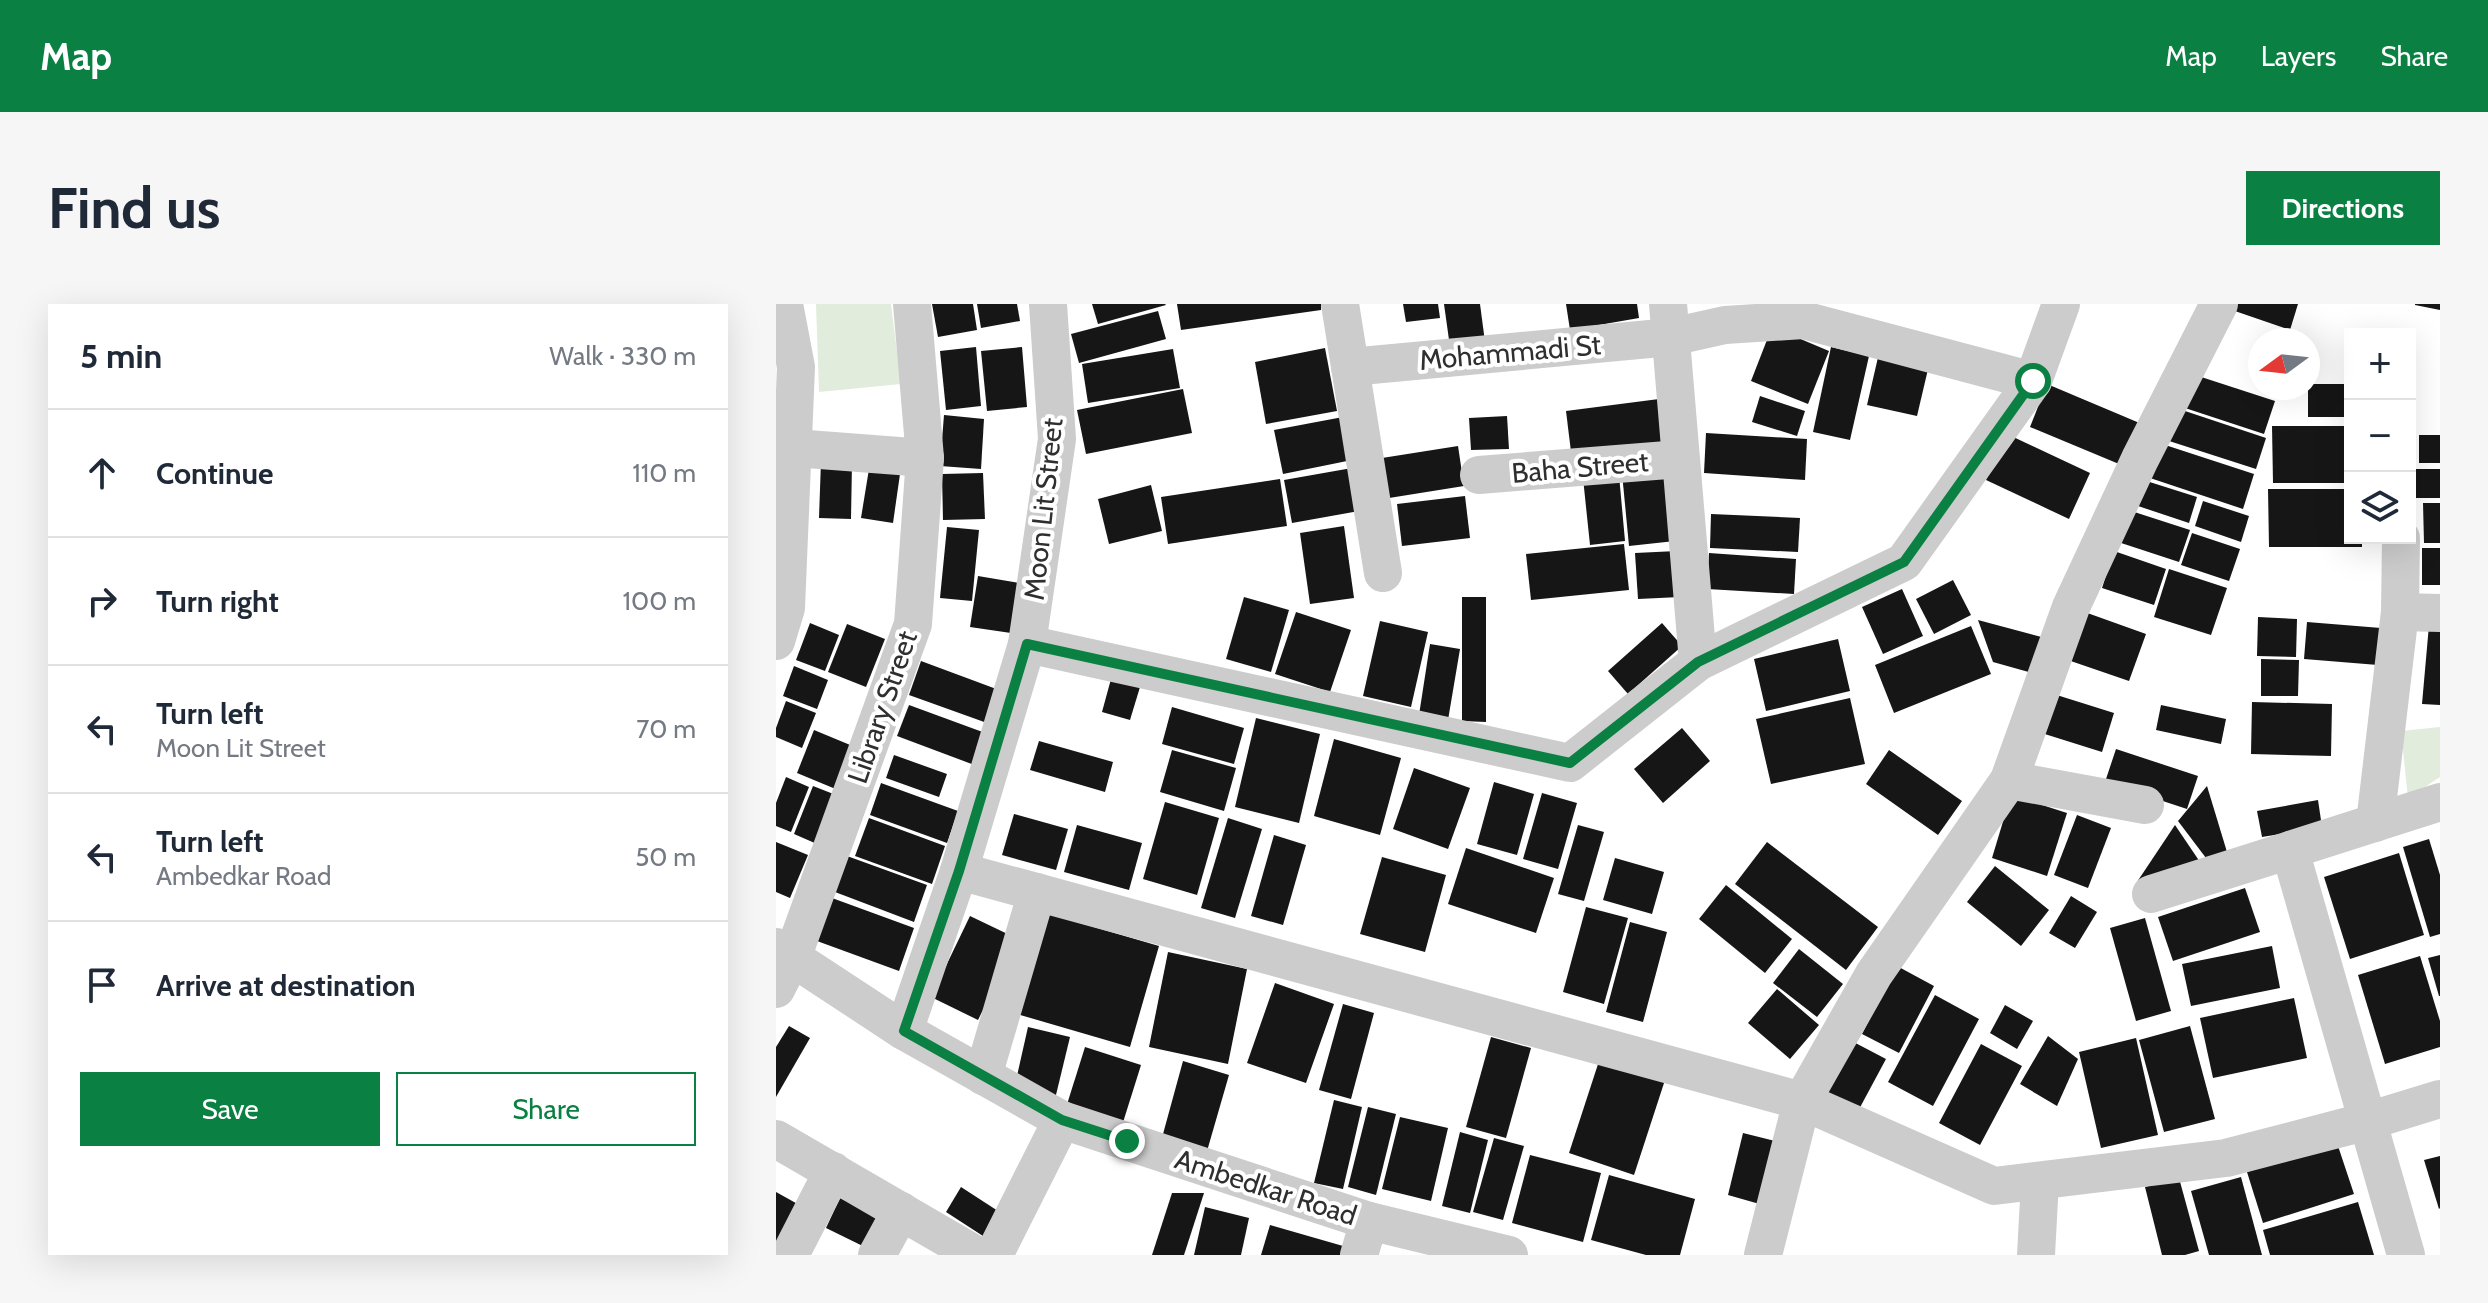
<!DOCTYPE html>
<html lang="en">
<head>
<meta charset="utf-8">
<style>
	body { margin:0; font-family:Cabin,sans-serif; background:#f6f6f7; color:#1f2937 }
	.controls { position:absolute; right:24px; top:24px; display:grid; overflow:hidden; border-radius:0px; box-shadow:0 8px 32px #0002 }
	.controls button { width:72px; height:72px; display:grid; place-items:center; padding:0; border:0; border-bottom:2px solid #e0e1e3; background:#fff; color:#1f2937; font:40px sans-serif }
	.compass { position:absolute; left:1472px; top:24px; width:72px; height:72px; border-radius:50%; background:#fff; box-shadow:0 8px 32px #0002; rotate:255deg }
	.stop { position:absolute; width:24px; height:24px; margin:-18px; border:6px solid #0b8043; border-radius:50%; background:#fff }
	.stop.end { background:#0b8043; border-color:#fff; box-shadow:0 2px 8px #0008 }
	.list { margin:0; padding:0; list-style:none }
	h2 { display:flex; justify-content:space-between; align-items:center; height:104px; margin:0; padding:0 32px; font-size:34px }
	h2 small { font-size:26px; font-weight:400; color:#747a83 }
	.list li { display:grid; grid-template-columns:52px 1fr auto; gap:24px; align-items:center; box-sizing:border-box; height:128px; padding:0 32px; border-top:2px solid #e0e1e3 }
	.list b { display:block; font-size:30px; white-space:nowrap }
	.list p { margin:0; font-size:26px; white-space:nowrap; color:#747a83 }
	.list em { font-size:26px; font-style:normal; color:#747a83 }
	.actions { display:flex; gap:16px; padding:24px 32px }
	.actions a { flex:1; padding:18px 0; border:2px solid #0b8043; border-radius:0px; text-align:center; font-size:28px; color:#0b8043 }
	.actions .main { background:#0b8043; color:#fff }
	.icon { flex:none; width:44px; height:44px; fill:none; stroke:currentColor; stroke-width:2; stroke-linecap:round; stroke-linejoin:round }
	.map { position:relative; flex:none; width:1664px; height:951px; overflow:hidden; border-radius:0px }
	header { display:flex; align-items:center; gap:48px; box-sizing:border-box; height:112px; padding:0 40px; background:#0b8043; color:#fff }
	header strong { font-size:38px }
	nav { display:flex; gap:44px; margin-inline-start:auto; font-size:28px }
	.intro { display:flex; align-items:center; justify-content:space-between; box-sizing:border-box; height:192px; padding:0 48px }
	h1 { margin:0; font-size:56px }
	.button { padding:20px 36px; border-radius:0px; background:#0b8043; color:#fff; font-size:28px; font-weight:700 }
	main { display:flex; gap:48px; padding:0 48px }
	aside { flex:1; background:#fff; border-radius:0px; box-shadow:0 8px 32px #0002 }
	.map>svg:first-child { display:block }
	.green { fill:#e1ecdc }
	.building { fill:#161616 }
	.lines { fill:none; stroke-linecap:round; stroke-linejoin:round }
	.street { stroke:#ccc; stroke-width:38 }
	.route { stroke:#0b8043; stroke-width:10 }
	.labels { text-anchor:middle; stroke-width:8; stroke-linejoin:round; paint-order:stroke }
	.street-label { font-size:28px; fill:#2f2f2f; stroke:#fff }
</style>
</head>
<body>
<header>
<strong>Map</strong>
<nav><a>Map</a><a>Layers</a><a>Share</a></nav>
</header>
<div class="intro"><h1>Find us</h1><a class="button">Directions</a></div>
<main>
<aside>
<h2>5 min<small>Walk · 330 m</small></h2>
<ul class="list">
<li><svg class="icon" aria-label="ahead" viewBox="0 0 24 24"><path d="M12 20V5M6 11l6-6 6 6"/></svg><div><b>Continue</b></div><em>110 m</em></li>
<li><svg class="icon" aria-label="right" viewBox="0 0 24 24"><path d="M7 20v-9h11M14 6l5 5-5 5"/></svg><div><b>Turn right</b></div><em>100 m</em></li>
<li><svg class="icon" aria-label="left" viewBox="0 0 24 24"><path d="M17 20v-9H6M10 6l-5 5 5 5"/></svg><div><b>Turn left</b><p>Moon Lit Street</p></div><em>70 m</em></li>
<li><svg class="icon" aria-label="left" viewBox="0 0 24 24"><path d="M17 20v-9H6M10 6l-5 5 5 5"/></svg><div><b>Turn left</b><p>Ambedkar Road</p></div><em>50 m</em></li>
<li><svg class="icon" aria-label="arrive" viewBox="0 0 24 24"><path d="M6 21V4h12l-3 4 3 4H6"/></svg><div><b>Arrive at destination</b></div></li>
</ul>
<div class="actions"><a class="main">Save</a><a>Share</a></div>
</aside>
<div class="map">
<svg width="1664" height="951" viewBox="0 0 1664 951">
	<rect width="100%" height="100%" fill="#fff"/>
	<!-- green -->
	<g class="green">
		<polygon points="40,0 115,0 125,80 43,88"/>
		<polygon points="1664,423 1664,473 1632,494 1625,427"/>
	</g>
	<!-- building -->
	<g class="building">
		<polygon points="156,0 197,0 201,26 162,33"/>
		<polygon points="201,0 241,0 244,17 205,24"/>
		<polygon points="316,0 389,0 390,1 322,20"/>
		<polygon points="401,0 545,0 545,6 405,26"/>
		<polygon points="627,0 662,0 664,14 630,18"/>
		<polygon points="668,0 704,0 709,38 674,43"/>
		<polygon points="790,0 861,0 863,14 794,26"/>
		<polygon points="1455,0 1522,0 1514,26 1453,5"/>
		<polygon points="1639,0 1664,0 1664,6 1639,1"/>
		<polygon points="382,7 390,35 303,59 295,30"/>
		<polygon points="996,23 1053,47 1032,100 975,77"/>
		<polygon points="200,43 205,102 170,106 164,47"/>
		<polygon points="246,43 251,103 211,107 205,47"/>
		<polygon points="1055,43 1093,52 1074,136 1037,128"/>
		<polygon points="549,44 561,107 490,120 479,58"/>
		<polygon points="397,45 404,84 312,99 306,60"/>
		<polygon points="1103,49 1153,61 1141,112 1091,101"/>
		<polygon points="1416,70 1499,97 1488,130 1406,103"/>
		<polygon points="1271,80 1373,123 1355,165 1254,123"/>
		<rect x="1532" y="80" width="42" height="33"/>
		<polygon points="407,85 416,129 310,150 301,106"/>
		<polygon points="984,92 1029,107 1021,132 976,118"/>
		<polygon points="883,95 889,145 796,156 790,107"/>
		<polygon points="1400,104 1490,134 1480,165 1390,136"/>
		<polygon points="168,111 208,115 205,165 164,162"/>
		<polygon points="731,112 733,145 695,146 693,114"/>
		<polygon points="567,113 576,156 507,170 498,126"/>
		<polygon points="1496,122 1574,122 1574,179 1497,179"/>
		<polygon points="930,129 1031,135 1029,176 928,169"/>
		<polygon points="1231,130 1314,169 1293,215 1210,176"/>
		<rect x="1643" y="131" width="21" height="28"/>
		<polygon points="1380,138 1478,170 1467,205 1368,172"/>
		<polygon points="682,142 688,182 613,194 606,154"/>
		<polygon points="45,157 76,158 75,215 43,214"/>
		<polygon points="576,164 583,207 516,219 508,176"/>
		<polygon points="93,165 124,170 117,219 85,214"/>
		<polygon points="892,165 899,237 853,242 846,169"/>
		<rect x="1639" y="165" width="25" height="29"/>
		<polygon points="207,169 209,215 167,216 166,170"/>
		<polygon points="843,171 849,237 814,241 807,174"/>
		<polygon points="1361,174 1421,193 1413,219 1353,199"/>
		<polygon points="504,175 511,222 392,240 385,193"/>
		<polygon points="375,181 386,227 333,240 322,195"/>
		<polygon points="1492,185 1574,185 1574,234 1586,234 1586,243 1493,243"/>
		<polygon points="689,192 694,234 626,242 621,200"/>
		<polygon points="1427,197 1473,212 1465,238 1419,222"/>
		<polygon points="1647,199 1664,199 1664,239 1648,239"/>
		<polygon points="1349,205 1414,226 1403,258 1339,237"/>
		<polygon points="935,210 1024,214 1022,248 934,244"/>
		<polygon points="568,222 578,294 534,300 524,229"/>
		<polygon points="171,223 203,226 196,297 164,294"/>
		<polygon points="1416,229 1464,245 1453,277 1405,261"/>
		<polygon points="848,240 853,286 755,296 750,250"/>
		<rect x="1646" y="244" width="18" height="37"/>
		<polygon points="901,247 904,293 862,295 859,249"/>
		<polygon points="1338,247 1390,265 1378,301 1326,284"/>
		<polygon points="933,249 1020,255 1018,290 931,285"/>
		<polygon points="1393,265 1451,284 1435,331 1378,313"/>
		<polygon points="202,272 244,279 235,329 194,323"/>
		<polygon points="1177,276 1195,311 1158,330 1140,295"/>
		<polygon points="1126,285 1147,332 1107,350 1086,303"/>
		<polygon points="468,293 513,306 495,368 450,355"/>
		<polygon points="686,293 710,293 710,418 686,417"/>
		<polygon points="1303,306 1370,330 1353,377 1286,354"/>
		<polygon points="520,308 575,326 554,388 499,370"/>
		<polygon points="1482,313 1521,315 1520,353 1481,352"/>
		<polygon points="1202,316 1273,335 1263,371 1217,358"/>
		<polygon points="604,317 652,328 635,403 587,392"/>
		<polygon points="1531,318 1605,324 1602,361 1528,355"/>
		<polygon points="34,319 63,331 49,367 20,356"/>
		<polygon points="886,319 906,342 852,390 832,367"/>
		<polygon points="71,320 109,335 90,383 52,368"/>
		<polygon points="1653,321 1664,322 1664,401 1646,400"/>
		<polygon points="1195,322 1215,370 1118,409 1099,361"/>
		<polygon points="1062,335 1074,387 990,407 978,355"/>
		<polygon points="654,340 684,345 672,416 643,411"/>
		<polygon points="1485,355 1523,356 1522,392 1485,392"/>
		<polygon points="145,357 223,386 211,419 133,391"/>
		<polygon points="18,362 52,376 41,405 7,392"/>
		<polygon points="335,375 364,383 354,416 326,408"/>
		<polygon points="1268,387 1338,409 1326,448 1256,426"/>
		<polygon points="1074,394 1089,460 995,480 980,415"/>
		<polygon points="10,397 40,409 26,444 0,433 0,424"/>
		<polygon points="1476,398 1556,400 1555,452 1475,450"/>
		<polygon points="133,401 212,430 201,462 121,432"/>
		<polygon points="1385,401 1450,415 1445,440 1380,426"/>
		<polygon points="396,403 468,424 458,460 386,440"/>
		<polygon points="480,414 544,430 523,519 459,503"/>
		<polygon points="906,424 934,457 887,499 858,465"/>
		<polygon points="38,426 79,443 62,486 21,469"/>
		<polygon points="558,435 625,454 604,531 538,512"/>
		<polygon points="263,437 337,458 329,488 254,466"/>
		<polygon points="1340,445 1422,472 1411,505 1329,478"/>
		<polygon points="396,446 460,464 448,507 384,488"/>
		<polygon points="1113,446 1186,497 1162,531 1090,480"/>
		<polygon points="118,451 171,470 163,493 110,474"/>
		<polygon points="638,464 694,484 672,545 617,525"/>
		<polygon points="10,473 33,483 15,528 0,522 0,499"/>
		<polygon points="718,478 758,490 741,551 701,540"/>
		<polygon points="105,479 182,507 171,539 94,511"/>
		<polygon points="37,482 60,491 41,540 18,530"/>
		<polygon points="1431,482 1451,548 1430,554 1402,517"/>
		<polygon points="766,489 801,499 782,565 747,555"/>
		<polygon points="1235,491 1291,509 1271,572 1216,554"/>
		<polygon points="1542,496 1546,523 1486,533 1481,507"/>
		<polygon points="389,498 443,514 421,591 367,575"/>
		<polygon points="238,510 292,525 280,566 226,551"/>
		<polygon points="1301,511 1335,524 1312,584 1278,571"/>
		<polygon points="93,514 169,542 156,580 79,552"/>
		<polygon points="452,514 486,525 459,614 425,604"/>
		<polygon points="301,521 366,539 353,586 288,568"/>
		<polygon points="802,521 828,528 808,597 782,590"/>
		<polygon points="1399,521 1424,558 1361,578"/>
		<polygon points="498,531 530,541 507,621 475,612"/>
		<polygon points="1653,535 1664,571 1664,630 1654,633 1627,543"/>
		<polygon points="0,538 32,551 14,594 0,588"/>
		<polygon points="991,538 1102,623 1070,666 959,580"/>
		<polygon points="690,544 778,574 760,629 672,600"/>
		<polygon points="1623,549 1648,631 1574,655 1548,573"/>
		<polygon points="71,552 151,581 138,618 59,588"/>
		<polygon points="606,553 670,571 649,648 584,630"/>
		<polygon points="839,554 888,568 876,610 827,596"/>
		<polygon points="1219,562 1273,606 1245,642 1191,598"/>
		<polygon points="950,581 1016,635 989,669 923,615"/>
		<polygon points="1469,584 1484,628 1397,657 1382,613"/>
		<polygon points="1295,592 1321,608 1299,644 1273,629"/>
		<polygon points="56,594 138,624 123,667 41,637"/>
		<polygon points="810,603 852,614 828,700 787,688"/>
		<polygon points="263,607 383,642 354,743 234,708"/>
		<polygon points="194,612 242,635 202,716 155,693"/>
		<polygon points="1369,614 1395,707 1360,717 1334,624"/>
		<polygon points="854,618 891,628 867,718 830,708"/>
		<polygon points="1496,642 1504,684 1415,702 1406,660"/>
		<polygon points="1023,645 1067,680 1041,713 997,679"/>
		<polygon points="392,648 471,665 452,760 373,743"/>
		<polygon points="1664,651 1664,692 1663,692 1652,654"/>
		<polygon points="1644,652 1664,717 1664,743 1609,760 1582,671"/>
		<polygon points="1121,662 1158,682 1123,749 1086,730"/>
		<polygon points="499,679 558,700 530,779 471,759"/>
		<polygon points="1001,685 1043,721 1014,755 972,719"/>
		<polygon points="1159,691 1203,715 1157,802 1112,778"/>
		<polygon points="1518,694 1531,754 1437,774 1424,714"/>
		<polygon points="567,700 598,709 575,795 543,786"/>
		<polygon points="1229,701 1257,717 1241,745 1214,729"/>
		<polygon points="13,722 34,734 0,793 0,743"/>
		<polygon points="1414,722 1439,815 1388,828 1363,736"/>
		<polygon points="252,723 294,733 279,795 238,785"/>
		<polygon points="1272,732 1302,755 1281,802 1244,780"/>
		<polygon points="715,733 755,744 730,834 690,823"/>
		<polygon points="1068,733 1110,755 1081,809 1039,787"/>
		<polygon points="1360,734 1382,831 1325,844 1303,748"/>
		<polygon points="1205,740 1246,762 1204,841 1163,819"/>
		<polygon points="309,743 365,761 344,828 288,810"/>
		<polygon points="824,754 889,776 858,871 793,849"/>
		<polygon points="407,757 453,771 429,854 384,841"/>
		<polygon points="558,796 586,803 567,885 538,879"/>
		<polygon points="592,803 620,810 600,891 572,883"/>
		<polygon points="624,813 672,824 655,897 606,885"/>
		<polygon points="684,828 712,836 694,909 666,902"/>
		<polygon points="967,829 1003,838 987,901 952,891"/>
		<polygon points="718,834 748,842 727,916 697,908"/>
		<polygon points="1561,839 1578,890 1487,919 1471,868"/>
		<polygon points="754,851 825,869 807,938 736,919"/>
		<polygon points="1664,852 1664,904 1663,905 1648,856"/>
		<polygon points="833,871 919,895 904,951 870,951 815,936"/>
		<polygon points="1465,873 1486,951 1433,951 1415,887"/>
		<polygon points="1403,874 1423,947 1409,951 1386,951 1369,883"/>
		<polygon points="185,883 222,907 207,932 170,908"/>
		<polygon points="0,888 27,903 0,951"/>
		<polygon points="396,889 428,889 408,951 376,951"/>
		<polygon points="64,894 115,918 101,949 50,924"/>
		<polygon points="1582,898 1598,951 1494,951 1487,926"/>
		<polygon points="429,903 473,914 465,951 418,951"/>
		<polygon points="494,921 567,942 564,951 485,951"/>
	</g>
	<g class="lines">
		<!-- street -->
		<g class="street">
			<polyline points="564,0 607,269"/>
			<polyline points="892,0 922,358"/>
			<polyline points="574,63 895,33 949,21 1027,16 1257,77"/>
			<polyline points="18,144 149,154"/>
			<polyline points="703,171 904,155"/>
			<polyline points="1624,308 1664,309"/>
			<polyline points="0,337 10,304 20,63 8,0"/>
			<polyline points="251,340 794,459 922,358 1128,258 1257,77 1285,0"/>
			<polyline points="1233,476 1369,501"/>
			<polyline points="1599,519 1624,308 1625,234"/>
			<polyline points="183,567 1026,797 1218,882 1450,854 1592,817 1664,795"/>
			<polyline points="1375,590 1514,546"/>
			<polyline points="0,643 128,727 286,816 593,917 733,951"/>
			<polyline points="0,685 16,654 137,320 149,154 136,0"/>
			<polyline points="128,727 183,567 251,340 281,135 272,0"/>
			<polyline points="207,772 261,588"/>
			<polyline points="0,835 200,951"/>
			<polyline points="14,951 57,867"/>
			<polyline points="101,951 125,907"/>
			<polyline points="218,951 286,816"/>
			<polyline points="583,951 593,917"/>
			<polyline points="987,951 1026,797 1098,670 1233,476 1295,303 1364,155 1443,0"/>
			<polyline points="1260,951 1264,877"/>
			<polyline points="1630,951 1514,546 1664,498"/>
		</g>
	</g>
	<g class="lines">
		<!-- route -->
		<polyline class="route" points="351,837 286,816 128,727 183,567 251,340 794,459 922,358 1128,258 1257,77"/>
	</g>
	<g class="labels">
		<!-- street labels -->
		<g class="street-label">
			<text transform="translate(734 48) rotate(-5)" y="10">Mohammadi St</text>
			<text transform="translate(804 163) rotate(-5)" y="10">Baha Street</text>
			<text transform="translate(267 205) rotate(-84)" y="10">Moon Lit Street</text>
			<text transform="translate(106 403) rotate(-71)" y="10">Library Street</text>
			<text transform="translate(490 883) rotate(18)" y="10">Ambedkar Road</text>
		</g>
	</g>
</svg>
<div class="controls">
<button>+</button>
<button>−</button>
<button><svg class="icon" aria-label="layers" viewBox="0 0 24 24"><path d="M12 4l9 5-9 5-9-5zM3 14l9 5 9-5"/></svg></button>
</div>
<svg class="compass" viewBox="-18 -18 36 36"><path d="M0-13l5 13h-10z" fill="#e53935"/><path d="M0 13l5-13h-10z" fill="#747a83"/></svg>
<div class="stop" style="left:1257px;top:77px"></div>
<div class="stop end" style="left:351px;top:837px"></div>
</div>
</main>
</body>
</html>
